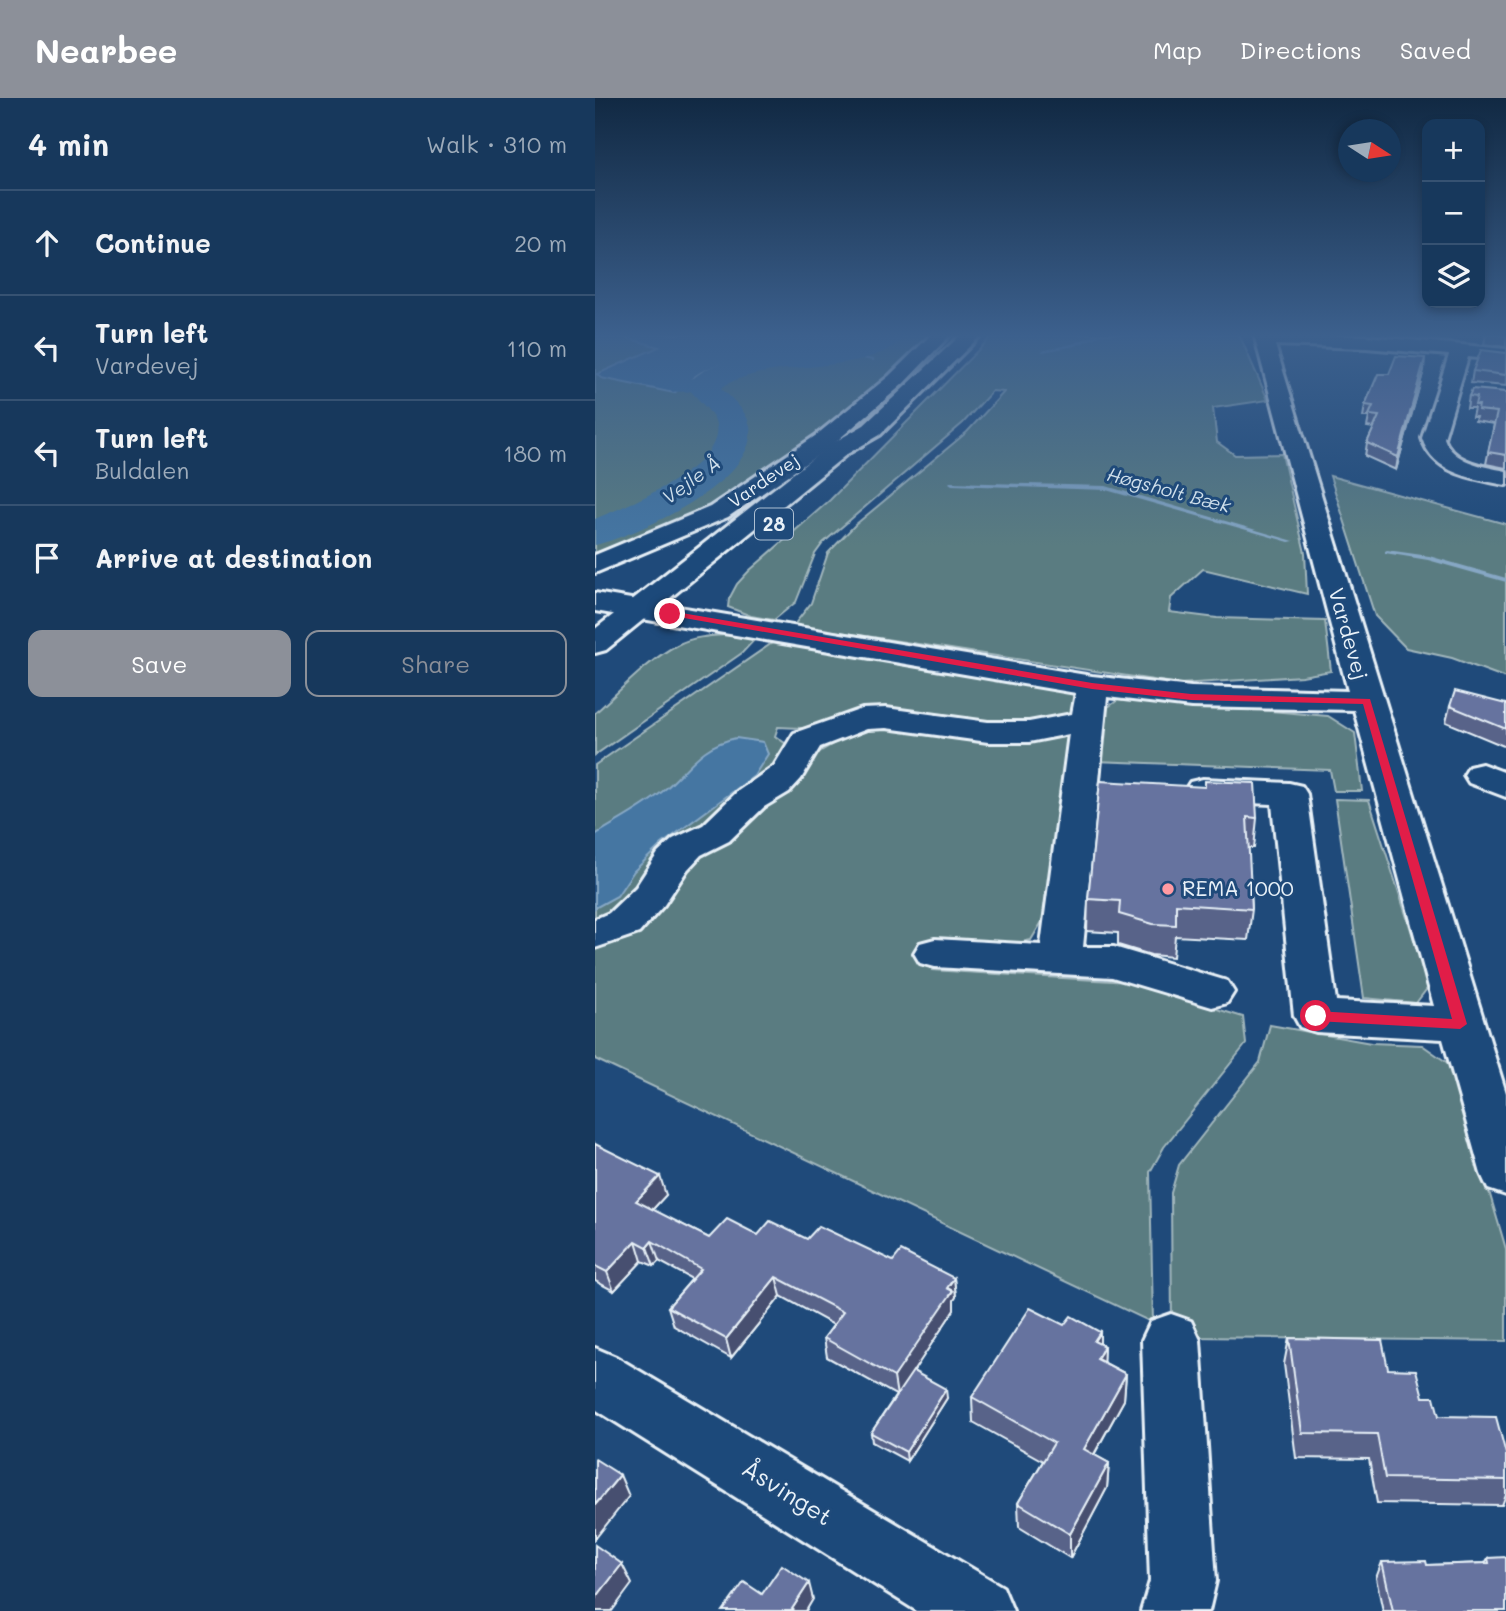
<!DOCTYPE html>
<html lang="en">
<head>
<meta charset="utf-8">
<style>
	body { margin:0; font-family:Mali,sans-serif; background:#244365; color:#f1f3f6 }
	.controls { position:absolute; right:21px; top:21px; display:grid; overflow:hidden; border-radius:14px; box-shadow:0 4px 10px #0003 }
	.controls button { width:63px; height:63px; display:grid; place-items:center; padding:0; border:0; border-bottom:2px solid #365272; background:#17385c; color:#f1f3f6; font:35px sans-serif }
	.compass { position:absolute; left:743px; top:21px; width:63px; height:63px; border-radius:50%; background:#17385c; box-shadow:0 4px 10px #0003; rotate:102deg }
	.stop { position:absolute; width:21px; height:21px; margin:-16px; border:5px solid #e11d48; border-radius:50%; background:#fff }
	.stop.end { background:#e11d48; border-color:#fff; box-shadow:0 2px 7px #0008 }
	.list { margin:0; padding:0; list-style:none }
	h2 { display:flex; justify-content:space-between; align-items:center; height:91px; margin:0; padding:0 28px; font-size:30px }
	h2 small { font-size:23px; font-weight:400; color:#9eacbb }
	.list li { display:grid; grid-template-columns:46px 1fr auto; gap:21px; align-items:center; box-sizing:border-box; height:105px; padding:0 28px; border-top:2px solid #365272 }
	.list b { display:block; font-size:26px; white-space:nowrap }
	.list p { margin:0; font-size:23px; white-space:nowrap; color:#9eacbb }
	.list em { font-size:23px; font-style:normal; color:#9eacbb }
	.actions { display:flex; gap:14px; padding:21px 28px }
	.actions a { flex:1; padding:16px 0; border:2px solid #8c9099; border-radius:14px; text-align:center; font-size:24px; color:#8c9099 }
	.actions .main { background:#8c9099; color:#fff }
	.icon { flex:none; width:38px; height:38px; fill:none; stroke:currentColor; stroke-width:2; stroke-linecap:round; stroke-linejoin:round }
	.map { position:relative; flex:none; width:911px; height:1513px; overflow:hidden }
	header { display:flex; align-items:center; gap:42px; box-sizing:border-box; height:98px; padding:0 35px; background:#8c9099; color:#fff }
	header strong { font-size:33px }
	nav { display:flex; gap:38px; margin-inline-start:auto; font-size:24px }
	main { display:flex }
	aside { flex:1; background:#17385c }
	.map>svg:first-child { display:block }
	.green { fill:#5a7c81; stroke:#a1b6bc; stroke-width:2 }
	.water { fill:#4476a2; stroke:#86a7c4; stroke-width:2 }
	.lines { fill:none; stroke-linecap:round; stroke-linejoin:round }
	.stream { fill:#86a7c4; fill-rule:evenodd }
	.canal { fill:#4476a2; fill-rule:evenodd }
	.river { fill:#4476a2; fill-rule:evenodd }
	.minor-casing { stroke:#e8f1f8; stroke-width:6 }
	.highway-casing { stroke:#e8f1f8; stroke-width:6 }
	.minor { fill:#1f4a7a; fill-rule:evenodd }
	.highway { fill:#1f4a7a; fill-rule:evenodd }
	.wall { fill:#586389; stroke:#e8f1f8; stroke-width:2 }
	.shaded-wall { fill:#47506f; stroke:#e8f1f8; stroke-width:2 }
	.building { fill:#66739f; stroke:#e8f1f8; stroke-width:2 }
	.route { fill:#e11d48 }
	.poi-dot { fill:#ff9aa2; stroke:#1f4a7a; stroke-width:2.5 }
	.labels { text-anchor:middle; stroke-width:6; stroke-linejoin:round; paint-order:stroke }
	.far-street-label { font-size:18px; fill:#e8f1f8; stroke:#1f4a7a }
	.far-water-label { font-size:19px; font-style:italic; fill:#cfdfeb; stroke:#1f4a7a }
	.shield { fill:#1f4a7a; stroke:#acbfd2; stroke-width:2 }
	.shield-label { font-size:19px; font-weight:bold; fill:#e8f1f8 }
	.street-label { font-size:21px; fill:#e8f1f8; stroke:#1f4a7a }
	.poi-label { font-size:21px; fill:#e8f1f8; stroke:#1f4a7a; text-anchor:start }
	.near-street-label { font-size:24px; fill:#e8f1f8; stroke:#1f4a7a }
</style>
</head>
<body>
<header>
<strong>Nearbee</strong>
<nav><a>Map</a><a>Directions</a><a>Saved</a></nav>
</header>
<main>
<aside>
<h2>4 min<small>Walk · 310 m</small></h2>
<ul class="list">
<li><svg class="icon" aria-label="ahead" viewBox="0 0 24 24"><path d="M12 20V5M6 11l6-6 6 6"/></svg><div><b>Continue</b></div><em>20 m</em></li>
<li><svg class="icon" aria-label="left" viewBox="0 0 24 24"><path d="M17 20v-9H6M10 6l-5 5 5 5"/></svg><div><b>Turn left</b><p>Vardevej</p></div><em>110 m</em></li>
<li><svg class="icon" aria-label="left" viewBox="0 0 24 24"><path d="M17 20v-9H6M10 6l-5 5 5 5"/></svg><div><b>Turn left</b><p>Buldalen</p></div><em>180 m</em></li>
<li><svg class="icon" aria-label="arrive" viewBox="0 0 24 24"><path d="M6 21V4h12l-3 4 3 4H6"/></svg><div><b>Arrive at destination</b></div></li>
</ul>
<div class="actions"><a class="main">Save</a><a>Share</a></div>
</aside>
<div class="map">
<svg width="911" height="1513" viewBox="0 0 911 1513">
	<rect width="100%" height="100%" fill="#1f4a7a"/>
	<filter id="ink" filterUnits="userSpaceOnUse"><feTurbulence type="fractalNoise" baseFrequency=".0143" numOctaves="2"/><feDisplacementMap in="SourceGraphic" scale="14" xChannelSelector="R" yChannelSelector="G"/><feConvolveMatrix kernelMatrix="1 2 1 2 8 2 1 2 1" color-interpolation-filters="sRGB"/></filter>
	<g filter="url(#ink)">
		<!-- green -->
		<g class="green">
			<polygon points="0,236 335,236 250,319 113,413 0,462"/>
			<polygon points="399,236 644,236 673,302 618,310 622,344 640,357 687,356 710,455 712,496 608,471 576,500 574,514 622,520 730,523 736,573 707,578 585,586 199,527 216,505 233,455 260,427 372,334 409,294 397,293 368,325 228,445 220,456 201,504 179,522 156,518 133,509 134,501 142,486 154,473 235,402"/>
			<polygon points="735,378 911,426 911,580 857,560 811,550 780,518"/>
			<path d="M131,537L161,540L147,555L0,657V615C26,592 52,563 82,547C97,539 114,538 131,537Z"/>
			<path d="M180,543L463,591L478,596L480,616C425,628 369,628 313,629C270,630 226,632 183,629L180,638L194,648L189,665L0,832V667Z"/>
			<polygon points="526,600 733,618 760,635 767,693 739,693 735,672 500,663 513,609"/>
			<path d="M282,628L475,638L448,822L436,842L412,847L342,843L337,872L534,884L648,919L651,946L569,1049L555,1074L558,1225L0,961V847L83,770L210,664C233,647 255,635 282,628Z"/>
			<polygon points="740,701 774,702 834,888 821,905 769,900"/>
			<polygon points="675,927 776,945 827,947 857,968 911,1151 911,1243 597,1239 577,1232 576,1095 584,1067 665,964"/>
		</g>
		<!-- water -->
		<g class="water">
			<path d="M17,236H278C226,267 157,248 105,275C96,280 88,289 79,295L6,280L2,276L64,249Z"/>
			<path d="M141,640L168,644L173,656L159,678L67,746L39,773L22,798L0,810V737C22,723 48,710 68,693C95,670 104,648 141,640Z"/>
		</g>
		<g class="lines">
			<!-- stream -->
			<g class="stream">
				<polygon points="503,236 509,236 480,248 448,254 446,253 477,246"/>
				<polygon points="242,255 278,261 280,262 278,263 244,257"/>
				<polygon points="355,384 511,388 699,443 694,444 511,392 357,387 354,385"/>
				<polygon points="792,452 834,458 911,480 911,484 833,462 790,455 790,453"/>
			</g>
			<!-- canal -->
			<path class="canal" d="M70,254L79,259L76,281L109,280L118,286L116,290C98,294 70,298 57,284L61,259Z"/>
			<!-- river -->
			<path class="river" d="M276,236H311C280,281 170,258 126,290C136,300 152,313 155,328C164,383 42,437 0,447V421C32,407 129,370 121,327C119,314 100,300 92,288C124,243 229,263 276,236Z"/>
			<!-- minor casing -->
			<g class="minor-casing">
				<g id="minor">
					<polygon points="337,236 356,236 308,286 236,348 133,419 0,475 0,457 115,409 220,338 294,278"/>
					<path d="M659,236L771,238L911,251V263L873,259L849,340C858,365 888,368 911,373V387C879,381 838,376 827,340L854,257L771,250L680,247L911,995V1097L893,1091L886,1076L848,941L721,934L705,929L699,918L677,706L608,703L595,700L590,692L595,684L608,681L694,685L707,688L712,696L741,903L839,908L759,612L596,609L512,599L488,849H519L632,883L639,894L632,905L617,909L517,879L340,869L325,865L319,855L325,845L340,841L446,847L474,636L434,644H393L291,630L272,631L225,649L206,681L194,694L169,709L134,743L106,757L92,772L69,807L44,835L0,850V821L14,815L41,789L63,755L78,741L108,727L143,693L179,668L199,635L267,611L291,610L393,624H434L477,616L481,595L0,513V495L497,578L596,589L753,593Z"/>
					<polygon points="887,666 911,675 911,699 874,685 869,677 874,669"/>
					<polygon points="576,1216 596,1223 605,1242 621,1483 614,1513 546,1513 555,1483 547,1242 556,1223"/>
					<polygon points="0,1250 21,1259 408,1489 418,1513 322,1513 0,1311"/>
				</g>
			</g>
			<!-- highway casing -->
			<g class="highway-casing">
				<polygon id="highway" points="367,236 387,236 285,337 252,356 11,552 0,555 0,531 236,346 269,327"/>
			</g>
			<!-- minor -->
			<use href="#minor" class="minor"/>
			<!-- highway -->
			<use href="#highway" class="highway"/>
		</g>
		<!-- wall -->
		<g class="wall">
			<polygon points="891,236 911,236 911,249 889,246"/>
			<polygon points="911,255 911,288 876,285 878,273"/>
			<polygon points="829,272 801,372 770,358 772,345 779,330 772,329 774,319 768,319 770,307 794,276"/>
			<polygon points="911,294 911,370 891,366 899,326 880,323 881,319 877,319 879,310 872,310 874,298"/>
			<polygon points="911,606 911,649 851,624 855,608"/>
			<polygon points="505,683 662,720 659,750 653,750 657,811 653,842 580,838 578,859 556,857 523,847 523,835 492,833 493,801"/>
			<polygon points="0,1046 71,1097 57,1112 114,1140 163,1137 212,1141 359,1180 361,1199 359,1202 359,1212 318,1273 352,1300 312,1363 277,1344 276,1335 301,1297 232,1259 229,1240 239,1227 186,1198 136,1260 79,1228 73,1209 97,1181 64,1163 59,1168 47,1163 19,1193 0,1183"/>
			<polygon points="505,1234 505,1246 509,1248 508,1264 531,1276 529,1302 499,1357 514,1365 512,1390 475,1460 424,1429 423,1405 448,1363 378,1324 377,1299"/>
			<polygon points="694,1240 793,1271 844,1318 911,1356 911,1397 907,1407 782,1405 774,1361 701,1360 689,1266"/>
			<polygon points="893,1460 911,1513 788,1513 781,1480 787,1464 832,1467 890,1465"/>
		</g>
		<!-- shaded-wall -->
		<g class="shaded-wall">
			<polygon points="830,260 829,272 801,372 803,359"/>
			<polygon points="65,1078 71,1097 47,1123 41,1103"/>
			<polygon points="41,1143 47,1163 19,1193 12,1174"/>
			<polygon points="57,1143 64,1163 59,1168 52,1149"/>
			<polygon points="181,1179 186,1198 136,1260 131,1241"/>
			<polygon points="359,1180 361,1199 359,1202 359,1212 302,1298 299,1279 352,1190"/>
			<polygon points="505,1234 505,1256 509,1248 508,1274 501,1286 499,1243"/>
			<polygon points="531,1276 529,1302 488,1376 489,1351"/>
			<polygon points="351,1291 352,1300 312,1363 311,1354"/>
			<polygon points="514,1365 512,1390 475,1460 475,1436"/>
			<polygon points="25,1377 34,1398 0,1441 0,1407"/>
			<polygon points="27,1466 37,1486 17,1513 0,1513 0,1501"/>
			<polygon points="214,1485 218,1501 211,1513 197,1513 197,1511"/>
		</g>
		<!-- building -->
		<g class="building">
			<polygon points="893,236 911,236 911,238"/>
			<polygon points="886,252 911,255 911,277 878,273"/>
			<polygon points="801,258 830,260 803,359 772,345 784,318 774,317 778,308 770,307 783,276 794,276"/>
			<polygon points="877,291 911,294 911,357 893,354 902,314 883,312 884,307 880,307 882,299 874,298"/>
			<polygon points="860,593 911,606 911,631 855,608"/>
			<polygon points="505,683 610,689 610,683 660,685 662,720 652,719 657,811 581,806 581,827 558,826 524,816 525,803 493,801"/>
			<polygon points="0,1046 65,1078 41,1103 114,1140 132,1121 163,1137 175,1123 212,1141 224,1128 298,1163 306,1153 359,1180 352,1190 358,1193 299,1279 229,1240 248,1214 181,1179 131,1241 73,1209 106,1171 57,1143 52,1149 41,1143 12,1174 0,1168"/>
			<polygon points="435,1210 469,1227 476,1218 505,1234 499,1243 509,1248 502,1261 531,1276 489,1351 514,1365 475,1436 423,1405 459,1345 377,1299"/>
			<polygon points="694,1240 787,1242 793,1271 821,1272 828,1299 839,1299 844,1318 901,1319 911,1356 911,1382 790,1380 782,1336 707,1335"/>
			<polygon points="318,1273 351,1291 311,1354 276,1335"/>
			<polygon points="0,1361 25,1377 0,1407"/>
			<polygon points="0,1447 27,1466 0,1501"/>
			<polygon points="911,1459 911,1513 798,1513 787,1464 831,1463 832,1467 894,1465 893,1460"/>
			<polygon points="187,1467 214,1485 197,1511 200,1513 128,1513 149,1484 167,1496"/>
		</g>
	</g>
	<!-- sky -->
	<linearGradient id="sky" x2="0" y2="1"><stop stop-color="#112943"/><stop offset="0.53" stop-color="#3c608d"/><stop offset="1" stop-color="#3c608d" stop-opacity="0"/></linearGradient>
	<rect width="911" height="448" fill="url(#sky)"/>
	<!-- route -->
	<polygon class="route" points="75,513 497,585 596,596 775,601 872,926 865,931 721,923 715,918 721,913 857,921 768,606 596,602 497,591 72,517"/>
	<!-- markers -->
	<circle class="poi-dot" cx="573" cy="791" r="7"/>
	<g class="labels">
		<!-- far-street labels -->
		<g class="far-street-label">
			<text transform="translate(169 383) rotate(-34)" y="6">Vardevej</text>
		</g>
		<!-- far-water labels -->
		<g class="far-water-label">
			<text transform="translate(96 382) rotate(-36)" y="7">Vejle Å</text>
			<text transform="translate(574 392) rotate(15)" y="7">Høgsholt Bæk</text>
		</g>
		<!-- shield labels -->
		<rect class="shield" x="160" y="410.5" width="38" height="31" rx="5"/>
		<g class="shield-label">
			<text x="179" y="433">28</text>
		</g>
		<!-- street labels -->
		<g class="street-label">
			<text transform="translate(753 536) rotate(74)" y="7">Vardevej</text>
		</g>
		<!-- poi labels -->
		<g class="poi-label">
			<text x="587" y="798">REMA 1000</text>
		</g>
		<!-- near-street labels -->
		<g class="near-street-label">
			<text transform="translate(192 1395) rotate(32)" y="8">Åsvinget</text>
		</g>
	</g>
</svg>
<div class="controls">
<button>+</button>
<button>−</button>
<button><svg class="icon" aria-label="layers" viewBox="0 0 24 24"><path d="M12 4l9 5-9 5-9-5zM3 14l9 5 9-5"/></svg></button>
</div>
<svg class="compass" viewBox="-18 -18 36 36"><path d="M0-13l5 13h-10z" fill="#e53935"/><path d="M0 13l5-13h-10z" fill="#9eacbb"/></svg>
<div class="stop" style="left:721px;top:918px"></div>
<div class="stop end" style="left:75px;top:516px"></div>
</div>
</main>
</body>
</html>
